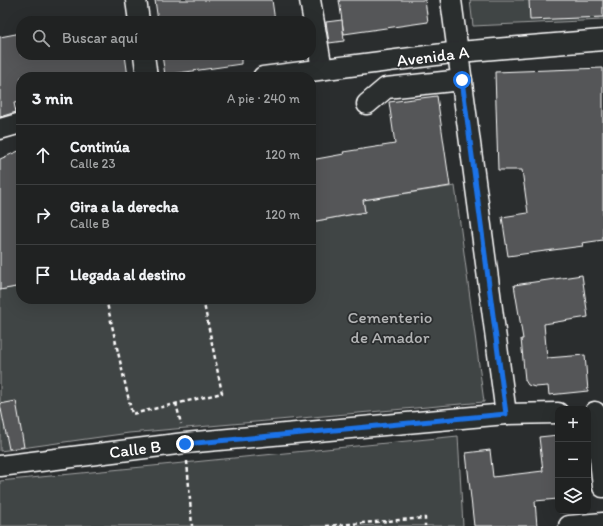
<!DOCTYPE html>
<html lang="es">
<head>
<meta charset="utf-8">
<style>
	body { margin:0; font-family:Itim,sans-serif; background:#2d2f2f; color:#f1f3f6 }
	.controls { position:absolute; right:12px; bottom:12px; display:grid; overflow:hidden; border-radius:8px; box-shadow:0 4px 16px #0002 }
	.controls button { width:36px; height:36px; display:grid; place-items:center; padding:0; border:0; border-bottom:1px solid #3d3f40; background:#202222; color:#f1f3f6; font:20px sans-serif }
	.stop { position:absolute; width:12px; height:12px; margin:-9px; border:3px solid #1a73e8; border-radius:50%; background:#fff }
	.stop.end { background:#1a73e8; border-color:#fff; box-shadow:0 1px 4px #0008 }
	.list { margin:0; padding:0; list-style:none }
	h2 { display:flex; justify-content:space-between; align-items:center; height:52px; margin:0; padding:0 16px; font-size:17px }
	h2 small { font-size:13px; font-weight:400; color:#a2a4a5 }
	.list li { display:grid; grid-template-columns:26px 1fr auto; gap:12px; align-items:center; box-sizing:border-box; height:60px; padding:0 16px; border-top:1px solid #3d3f40 }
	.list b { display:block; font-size:15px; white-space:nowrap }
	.list p { margin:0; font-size:13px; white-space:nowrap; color:#a2a4a5 }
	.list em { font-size:13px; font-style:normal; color:#a2a4a5 }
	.icon { flex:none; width:22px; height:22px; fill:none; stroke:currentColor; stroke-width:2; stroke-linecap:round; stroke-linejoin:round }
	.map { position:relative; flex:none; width:603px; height:526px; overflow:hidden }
	.search { position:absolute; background:#202222; box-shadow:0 4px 16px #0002; left:16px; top:16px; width:300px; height:44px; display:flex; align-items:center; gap:10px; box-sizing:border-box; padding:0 14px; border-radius:16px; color:#a2a4a5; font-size:15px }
	.panel { position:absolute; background:#202222; box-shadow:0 4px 16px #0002; left:16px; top:72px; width:300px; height:232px; border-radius:16px }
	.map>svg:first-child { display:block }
	.green { fill:#414445; stroke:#a0a2a2 }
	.building { fill:#555758; stroke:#fff }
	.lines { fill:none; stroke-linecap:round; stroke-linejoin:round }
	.minor-casing { stroke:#fff; stroke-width:23 }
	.path { stroke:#fff; stroke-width:2.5; stroke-dasharray:4 3; stroke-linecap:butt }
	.minor { stroke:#2a2d2e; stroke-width:20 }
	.route { stroke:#1a73e8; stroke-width:5 }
	.labels { text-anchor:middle; stroke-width:3.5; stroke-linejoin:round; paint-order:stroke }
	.street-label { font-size:17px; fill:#fff; stroke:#2a2d2e }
	.park-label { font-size:17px; fill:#b3b4b5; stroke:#2a2d2e }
</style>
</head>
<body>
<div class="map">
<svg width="603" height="526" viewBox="0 0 603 526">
	<rect width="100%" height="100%" fill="#2a2d2e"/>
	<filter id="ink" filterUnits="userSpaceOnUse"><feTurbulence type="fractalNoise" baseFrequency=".025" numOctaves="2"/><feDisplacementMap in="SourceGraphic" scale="8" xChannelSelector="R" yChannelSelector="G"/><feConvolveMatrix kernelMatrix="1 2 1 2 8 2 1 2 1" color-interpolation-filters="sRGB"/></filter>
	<g filter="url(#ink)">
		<!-- green -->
		<g class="green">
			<polygon points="470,0 603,0 603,20 473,26"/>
			<polygon points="455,186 484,402 129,433 0,451 0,290 21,286 21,299 311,299 311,222 365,212 363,200"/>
			<polygon points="458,436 463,526 0,526 0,481"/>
		</g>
		<!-- building -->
		<g class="building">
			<polygon points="155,0 272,0 275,21 158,21"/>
			<polygon points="339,0 425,0 428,22 344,34"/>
			<polygon points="529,0 603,0 603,17 530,20"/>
			<polygon points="342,20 344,41 329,43 326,22"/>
			<polygon points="21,33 21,55 125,55 128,77 21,77 21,102 14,103 16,112 0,117 0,37"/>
			<polygon points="162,55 241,55 241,64 165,75"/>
			<polygon points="603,68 603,240 582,243 583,246 508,256 502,217 528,213 522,170 498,170 495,72"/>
			<polygon points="437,96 450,186 363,200 365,212 311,222 311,160 344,154 343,152 395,144 389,102"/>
			<polygon points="21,150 21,286 0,290 0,159"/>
			<polygon points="582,275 588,317 544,324 547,358 585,355 588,391 549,395 548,386 535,387 528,385 525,380 521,339 523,339 514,285"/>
			<polygon points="16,401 24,447 9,449 0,404"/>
			<polygon points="558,435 558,499 535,501 537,526 474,526 466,453 490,450 493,477 543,471 539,437"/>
		</g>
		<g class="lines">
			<!-- minor casing -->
			<g class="minor-casing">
				<g id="minor">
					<polyline points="136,0 139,21"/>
					<polyline points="310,0 322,69"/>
					<polyline points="451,0 506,414"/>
					<polyline points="144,55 147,77"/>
					<polyline points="263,77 459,52 603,40"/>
					<polyline points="367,104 386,88 462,80"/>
					<polyline points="0,129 21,123"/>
					<polyline points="595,412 603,487"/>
					<polyline points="0,466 185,443 506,414 558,413"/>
					<polyline points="569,526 603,523"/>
				</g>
			</g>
			<!-- path -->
			<g class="path">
				<polyline points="106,299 132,414 222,393 203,299"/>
				<polyline points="176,403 181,424"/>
				<polyline points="187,461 192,526"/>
				<polyline points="326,526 425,518 425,526"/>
			</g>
			<!-- minor -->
			<use href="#minor" class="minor"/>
		</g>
	</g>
	<g class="lines" filter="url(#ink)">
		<!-- route -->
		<polyline class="route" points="185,444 506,414 462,80"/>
	</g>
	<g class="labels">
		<!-- street labels -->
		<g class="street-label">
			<text transform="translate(433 56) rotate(-7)" y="6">Avenida A</text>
			<text transform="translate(135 449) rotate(-7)" y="6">Calle B</text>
		</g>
		<!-- park labels -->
		<g class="park-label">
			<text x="390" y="323">Cementerio<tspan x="390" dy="20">de Amador</tspan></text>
		</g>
	</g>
</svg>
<div class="controls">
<button>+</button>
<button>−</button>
<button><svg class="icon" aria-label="layers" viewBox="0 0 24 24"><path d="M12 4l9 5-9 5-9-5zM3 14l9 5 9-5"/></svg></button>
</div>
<div class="stop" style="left:462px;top:80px"></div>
<div class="stop end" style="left:185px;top:444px"></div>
<div class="search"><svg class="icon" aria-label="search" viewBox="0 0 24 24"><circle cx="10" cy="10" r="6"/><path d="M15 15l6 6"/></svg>Buscar aquí</div>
<section class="panel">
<h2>3 min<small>A pie · 240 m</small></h2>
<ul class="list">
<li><svg class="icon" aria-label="ahead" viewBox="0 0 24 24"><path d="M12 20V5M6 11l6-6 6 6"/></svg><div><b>Continúa</b><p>Calle 23</p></div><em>120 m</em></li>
<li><svg class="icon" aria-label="right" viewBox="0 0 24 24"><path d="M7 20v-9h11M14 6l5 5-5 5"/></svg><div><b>Gira a la derecha</b><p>Calle B</p></div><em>120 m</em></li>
<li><svg class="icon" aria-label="arrive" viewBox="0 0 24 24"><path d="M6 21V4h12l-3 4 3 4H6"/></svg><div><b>Llegada al destino</b></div></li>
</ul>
</section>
</div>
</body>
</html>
